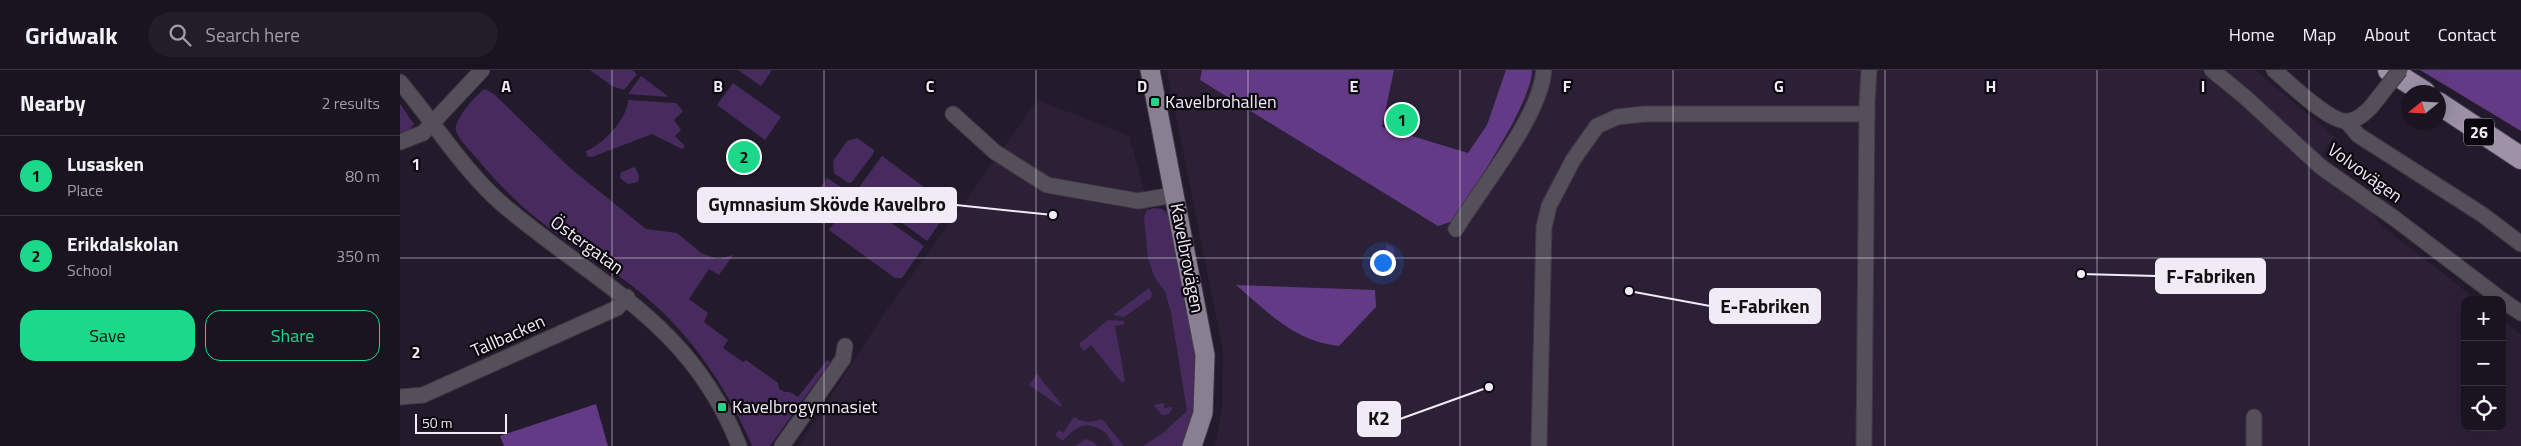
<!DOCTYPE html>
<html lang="en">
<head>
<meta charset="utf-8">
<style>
	body { margin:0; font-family:"Titillium Web",sans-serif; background:#231d2a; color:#f1f3f6 }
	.controls { position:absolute; right:15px; bottom:15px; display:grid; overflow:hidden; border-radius:10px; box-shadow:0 5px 20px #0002 }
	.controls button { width:45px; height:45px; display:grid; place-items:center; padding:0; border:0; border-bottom:1px solid #38333f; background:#1a1421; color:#f1f3f6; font:25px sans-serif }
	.compass { position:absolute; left:2001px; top:15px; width:45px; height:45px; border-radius:50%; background:#1a1421; box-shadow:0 5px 20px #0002; rotate:252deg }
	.scale { position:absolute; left:15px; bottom:12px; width:92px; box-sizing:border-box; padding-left:5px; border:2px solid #f1ebf7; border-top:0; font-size:14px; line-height:18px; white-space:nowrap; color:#f1ebf7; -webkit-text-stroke:4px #0b070e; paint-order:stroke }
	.you { position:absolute; left:982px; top:192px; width:18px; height:18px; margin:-12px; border:4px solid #fff; border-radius:50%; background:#1a73e8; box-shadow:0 0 0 8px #1a73e833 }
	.badge { display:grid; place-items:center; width:32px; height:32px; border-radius:50%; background:#1bd988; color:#111; font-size:16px; font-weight:700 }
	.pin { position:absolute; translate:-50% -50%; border:2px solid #fff; box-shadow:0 1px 5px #0006 }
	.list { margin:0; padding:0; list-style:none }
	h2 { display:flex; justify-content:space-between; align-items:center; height:65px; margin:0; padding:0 20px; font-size:21px }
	h2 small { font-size:16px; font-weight:400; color:#9f9ea5 }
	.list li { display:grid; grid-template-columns:32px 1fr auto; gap:15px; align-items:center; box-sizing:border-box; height:80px; padding:0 20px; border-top:1px solid #38333f }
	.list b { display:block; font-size:19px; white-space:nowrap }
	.list p { margin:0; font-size:16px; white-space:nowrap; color:#9f9ea5 }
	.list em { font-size:16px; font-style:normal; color:#9f9ea5 }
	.actions { display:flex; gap:10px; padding:15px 20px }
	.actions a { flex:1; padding:11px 0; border:1px solid #1bd988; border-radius:15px; text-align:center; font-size:18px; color:#1bd988 }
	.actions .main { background:#1bd988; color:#111 }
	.icon { flex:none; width:28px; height:28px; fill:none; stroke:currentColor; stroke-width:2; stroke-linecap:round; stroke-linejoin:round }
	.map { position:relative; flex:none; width:2121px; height:376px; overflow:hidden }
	header { display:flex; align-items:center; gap:30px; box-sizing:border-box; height:70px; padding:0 25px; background:#1a1421; border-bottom:1px solid #38333f }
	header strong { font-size:24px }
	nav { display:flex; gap:28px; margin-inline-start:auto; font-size:18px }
	.search { width:350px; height:45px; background:#231d2a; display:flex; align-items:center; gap:12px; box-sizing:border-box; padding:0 18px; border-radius:28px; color:#9f9ea5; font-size:19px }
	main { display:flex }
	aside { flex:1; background:#1a1421 }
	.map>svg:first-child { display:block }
	.built { fill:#2c2037 }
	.green { fill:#472b5f; fill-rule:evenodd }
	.forest { fill:#633a85 }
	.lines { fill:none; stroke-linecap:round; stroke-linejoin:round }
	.minor-casing { stroke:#403848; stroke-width:17 }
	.major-casing { stroke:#403848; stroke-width:21 }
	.highway-casing { stroke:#403848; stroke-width:24 }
	.minor { stroke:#544f58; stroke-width:15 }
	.major { stroke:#887f91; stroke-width:19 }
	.highway { stroke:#9d92a8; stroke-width:22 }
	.minor-bridge-casing { stroke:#403848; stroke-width:17; stroke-linecap:butt }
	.minor-bridge { stroke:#544f58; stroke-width:15 }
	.grid { fill:none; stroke:#f1ebf7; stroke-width:1; stroke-opacity:0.55 }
	.poi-dot { fill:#1bd988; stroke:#0b070e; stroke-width:2 }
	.labels { text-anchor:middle; stroke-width:4.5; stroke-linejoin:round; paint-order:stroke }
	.shield { fill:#0b070e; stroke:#aca7b1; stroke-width:1 }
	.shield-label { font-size:16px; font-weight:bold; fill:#f1ebf7 }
	.poi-label { font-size:18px; fill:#f1ebf7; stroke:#0b070e; text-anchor:start }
	.street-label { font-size:18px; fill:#f1ebf7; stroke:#0b070e }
	.grid-label { font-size:16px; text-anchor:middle; font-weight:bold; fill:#f1ebf7; stroke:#0b070e; stroke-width:4.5; stroke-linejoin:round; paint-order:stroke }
	.leader { fill:none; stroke:#f1ebf7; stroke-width:2 }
	.callout-dot { fill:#f1ebf7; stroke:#0b070e; stroke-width:2 }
	.callout { fill:#f1ebf7; stroke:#f1ebf7; stroke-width:2 }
	.callout-label { font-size:19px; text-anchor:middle; font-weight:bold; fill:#111 }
</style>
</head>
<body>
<header>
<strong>Gridwalk</strong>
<div class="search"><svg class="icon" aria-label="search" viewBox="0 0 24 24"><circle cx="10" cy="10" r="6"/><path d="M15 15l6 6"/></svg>Search here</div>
<nav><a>Home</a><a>Map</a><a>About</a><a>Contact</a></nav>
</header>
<main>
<aside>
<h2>Nearby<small>2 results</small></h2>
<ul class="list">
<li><span class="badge">1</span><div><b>Lusasken</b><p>Place</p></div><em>80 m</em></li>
<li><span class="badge">2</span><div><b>Erikdalskolan</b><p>School</p></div><em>350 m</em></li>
</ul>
<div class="actions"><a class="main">Save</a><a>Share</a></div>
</aside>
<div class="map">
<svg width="2121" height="376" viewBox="0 0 2121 376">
	<rect width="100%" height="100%" fill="#231b2c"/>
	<!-- built -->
	<g class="built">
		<polygon points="767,0 1855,0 1935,67 1922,83 1982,156 2077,230 2065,230 2065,357 2102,357 2102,249 2121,265 2121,376 815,376 822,339 823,280"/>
		<polygon points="638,30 729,66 773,225 792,349 766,376 399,376 484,244"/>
	</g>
	<!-- green -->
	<g class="green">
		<polygon points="190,0 232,0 237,4 224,20 212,16"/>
		<polygon points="338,0 372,0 361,16"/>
		<polygon points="241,6 269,27 228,24"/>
		<polygon points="333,13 381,47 365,70 317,35"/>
		<path d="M85,19L94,24L170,98L246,159L277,163L301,183L318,189L333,185L319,205L309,199L289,229L308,243L304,252L328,270L323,278L343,292L346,290L378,313L379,319L385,322H390L398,327L427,290L430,292L370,376H352C330,324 298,275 257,237C220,202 174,179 135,147C114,130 96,111 79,91C72,82 60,72 56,61C53,51 76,24 85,19Z"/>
		<path d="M228,30L276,33L283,41L274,50L281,60L275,66L285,76L282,79L252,64L192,87L187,86L186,81C203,75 228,48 228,30Z"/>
		<polygon points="0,34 14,54 9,61 0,65"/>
		<polygon points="457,68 474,80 473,84 452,112 448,113 434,103 433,91 447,71"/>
		<polygon points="482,86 551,137 527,171 457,120"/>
		<polygon points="235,97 239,106 238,112 228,114 220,108 221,102"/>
		<path d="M427,108L444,119L445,122L422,154L412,146L409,134ZM426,133L430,142L420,146L416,138Z"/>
		<polygon points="453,126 524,176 502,208 495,208 429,160"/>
		<polygon points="754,138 762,139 771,146 799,279 797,344 786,376 743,376 763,363 787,341 771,242 765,222 755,208 748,189 744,147 747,140"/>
		<polygon points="986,174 993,177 995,183 992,189 986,192"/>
		<polygon points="749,218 752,224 751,228 724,247 713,245"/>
		<polygon points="708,250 724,251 724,254 715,256 725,311 721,312 691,275 684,281 680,276 680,273"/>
		<polygon points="637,304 662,335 661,337 629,315"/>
		<polygon points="764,333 764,338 773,337 769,344 762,345 754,335"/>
		<path d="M674,347C685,353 690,353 702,349L724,376H714L706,363C687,350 677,355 663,371L655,365L659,360L663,363Z"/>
		<polygon points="685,369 694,372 697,376 676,376"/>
	</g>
	<!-- forest -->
	<g class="forest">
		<path d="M802,0H994L982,57L1068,83L1087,55L1106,0H1132C1132,33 1072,120 1053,151L1038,156L800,10Z"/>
		<polygon points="2020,0 2121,0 2121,61"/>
		<path d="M836,215L975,220L976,237L939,276C894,271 869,243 836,215Z"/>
		<polygon points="196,334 208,376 104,376 100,366"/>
	</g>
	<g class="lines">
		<!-- minor casing -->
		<g class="minor-casing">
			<g id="minor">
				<polyline points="1812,0 1845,27 1921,97 1994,148 2102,230"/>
				<path d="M1874,0C1888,12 1931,54 1948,51C1958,50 1965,43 1971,37"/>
				<path d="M0,12C32,50 65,102 102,134C196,214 291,252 339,376"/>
				<polyline points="553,44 595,82 647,115 738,131 774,125"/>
				<polyline points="1947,52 1958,65 2083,145 2121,174"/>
				<polyline points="0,72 23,63 82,0"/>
				<path d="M1056,159C1081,117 1140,48 1144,0"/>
				<polyline points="2102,230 2121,243"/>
				<polyline points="0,327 23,325 217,238 227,227"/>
				<polyline points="382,376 443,289 445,276"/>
				<polyline points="1139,376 1144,157 1149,136 1173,90 1197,56 1217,47 1244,44 1467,44"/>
				<polyline points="1464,376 1467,34 1469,0"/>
				<polyline points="1854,376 1854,347"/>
			</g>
		</g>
		<!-- major casing -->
		<g class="major-casing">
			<polyline id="major" points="750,0 805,285 803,343 792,376"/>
		</g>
		<!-- highway casing -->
		<g class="highway-casing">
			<g id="highway">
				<polyline points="1989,0 2024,22"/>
				<polyline points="2038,33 2121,88"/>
			</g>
		</g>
		<!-- minor -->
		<use href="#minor" class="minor"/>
		<!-- major -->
		<use href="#major" class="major"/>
		<!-- highway -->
		<use href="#highway" class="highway"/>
		<!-- minor-bridge casing -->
		<g class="minor-bridge-casing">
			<polyline id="minor-bridge" points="1971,37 2000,0"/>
		</g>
		<!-- minor-bridge -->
		<use href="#minor-bridge" class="minor-bridge"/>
	</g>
	<!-- grid -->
	<path class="grid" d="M212,0V376M424,0V376M636,0V376M848,0V376M1060,0V376M1273,0V376M1485,0V376M1697,0V376M1909,0V376M0,188H2121"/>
	<!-- markers -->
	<g class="poi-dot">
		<rect x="750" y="27" width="10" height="10" rx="2.5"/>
		<rect x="317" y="332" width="10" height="10" rx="2.5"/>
	</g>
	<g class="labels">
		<!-- shield labels -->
		<rect class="shield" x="2064" y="48.5" width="30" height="27" rx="4"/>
		<g class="shield-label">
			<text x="2079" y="68">26</text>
		</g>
		<!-- poi labels -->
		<g class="poi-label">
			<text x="765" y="38">Kavelbrohallen</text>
			<text x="332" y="343">Kavelbrogymnasiet</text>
		</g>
		<!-- street labels -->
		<g class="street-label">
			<text transform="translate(1965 103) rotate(36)" y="6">Volvovägen</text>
			<text transform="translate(187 175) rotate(36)" y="6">Östergatan</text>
			<text transform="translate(787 188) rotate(79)" y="6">Kavelbrovägen</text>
			<text transform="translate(108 266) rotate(-24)" y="6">Tallbacken</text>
		</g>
	</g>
	<g class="grid-label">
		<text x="106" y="22">A</text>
		<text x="318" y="22">B</text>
		<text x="530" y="22">C</text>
		<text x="742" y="22">D</text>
		<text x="954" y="22">E</text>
		<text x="1167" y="22">F</text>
		<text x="1379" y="22">G</text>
		<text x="1591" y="22">H</text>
		<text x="1803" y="22">I</text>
		<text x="16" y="100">1</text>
		<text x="16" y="288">2</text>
	</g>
	<!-- callouts -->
	<path class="leader" d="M653 145L556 135M1681 204L1756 206M1229 221L1310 236M1089 317L1000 349"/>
	<g class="callout-dot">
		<circle cx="653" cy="145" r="5"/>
		<circle cx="1681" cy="204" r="5"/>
		<circle cx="1229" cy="221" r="5"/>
		<circle cx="1089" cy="317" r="5"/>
	</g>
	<g class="callout">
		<rect x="298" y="118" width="258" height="34" rx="5"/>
		<rect x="1756" y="189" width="109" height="34" rx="5"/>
		<rect x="1310" y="219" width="110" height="34" rx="5"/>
		<rect x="958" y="332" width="42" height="34" rx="5"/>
	</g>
	<g class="callout-label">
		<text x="427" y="141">Gymnasium Skövde Kavelbro</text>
		<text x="1811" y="213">F-Fabriken</text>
		<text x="1365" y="243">E-Fabriken</text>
		<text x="979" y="355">K2</text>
	</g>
</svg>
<div class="controls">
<button>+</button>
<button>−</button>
<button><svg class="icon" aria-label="locate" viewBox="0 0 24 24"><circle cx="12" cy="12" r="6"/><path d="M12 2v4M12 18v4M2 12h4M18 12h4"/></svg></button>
</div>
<svg class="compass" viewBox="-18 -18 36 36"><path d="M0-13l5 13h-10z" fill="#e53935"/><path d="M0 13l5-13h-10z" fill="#9f9ea5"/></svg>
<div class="scale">50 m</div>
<div class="you"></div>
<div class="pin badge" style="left:1002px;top:50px">1</div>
<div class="pin badge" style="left:344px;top:87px">2</div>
</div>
</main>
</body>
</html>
